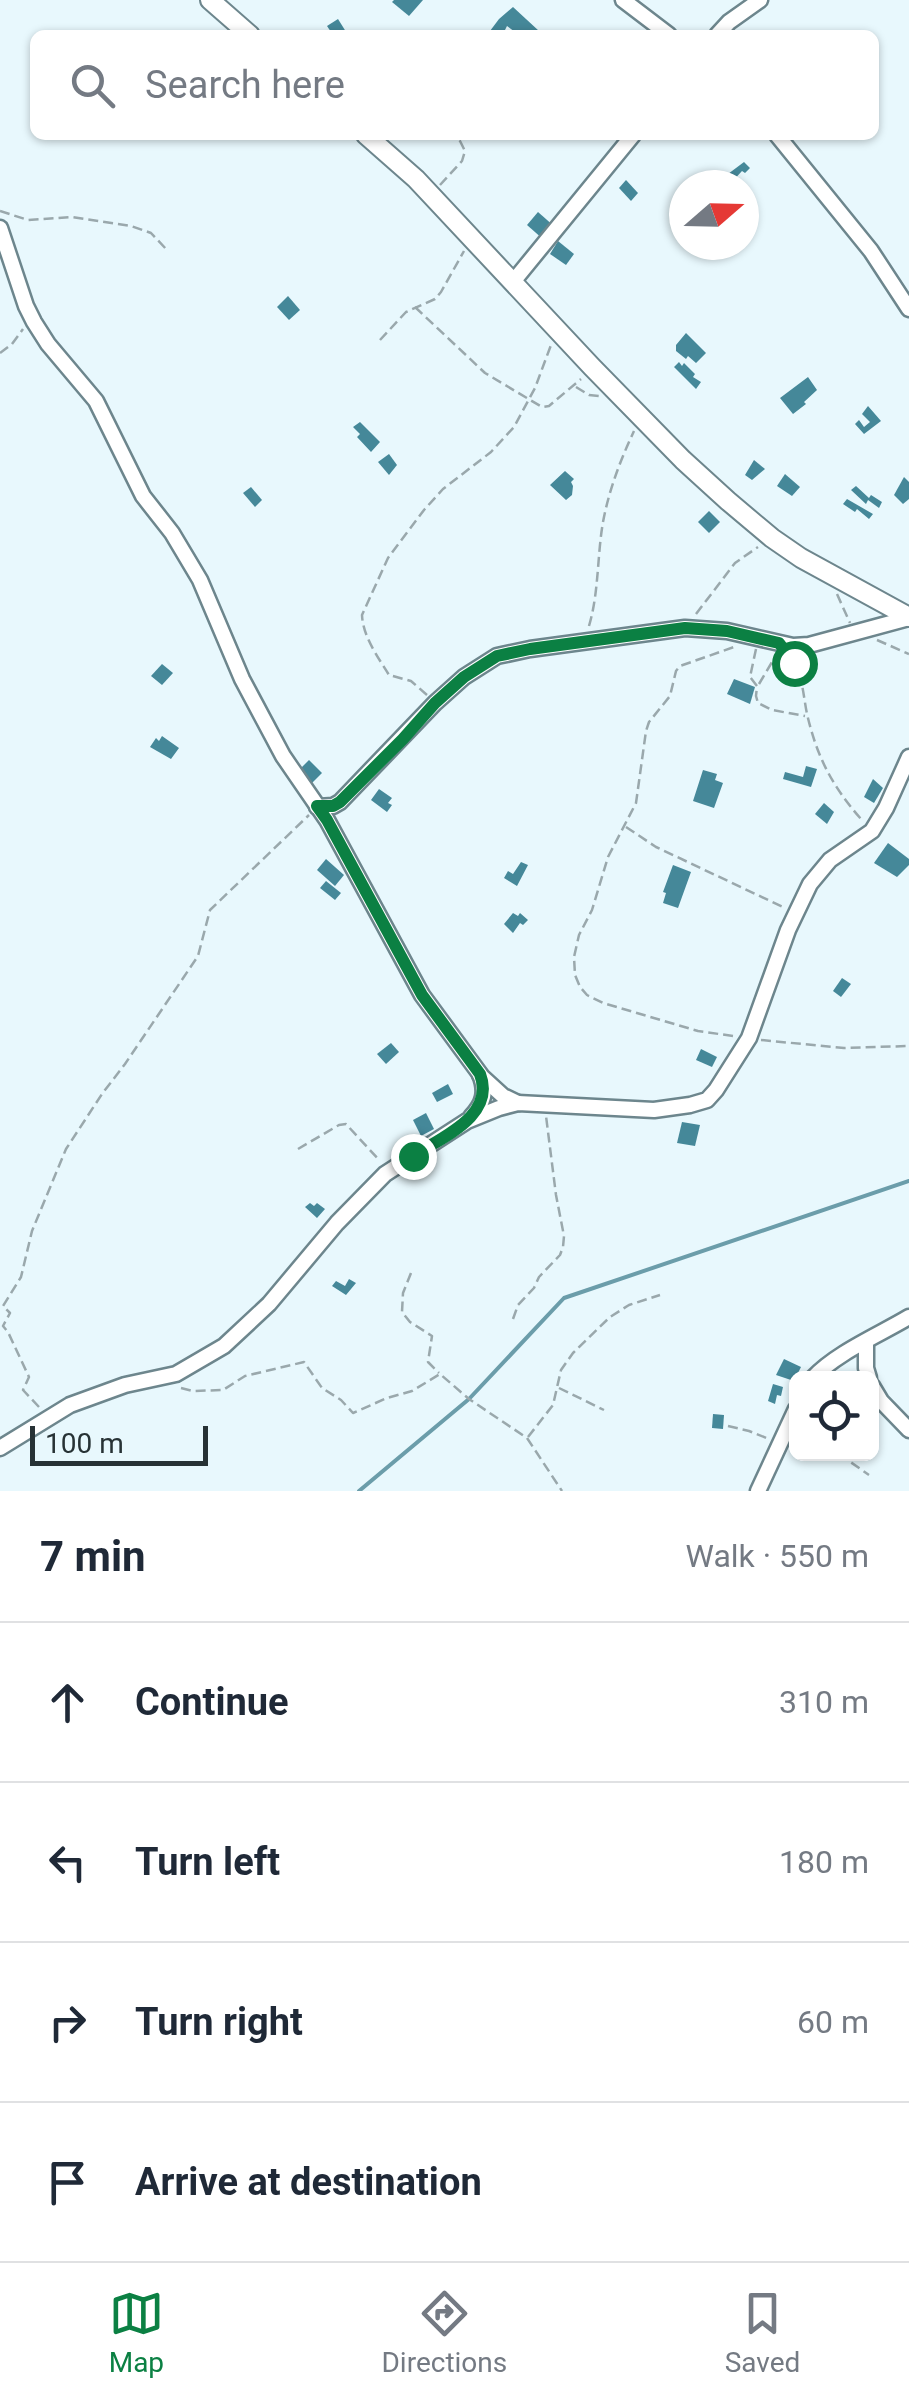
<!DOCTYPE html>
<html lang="en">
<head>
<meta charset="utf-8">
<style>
	body { margin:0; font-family:Roboto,sans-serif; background:#f6f6f7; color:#1f2937 }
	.controls { position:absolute; right:30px; bottom:30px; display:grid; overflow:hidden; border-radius:15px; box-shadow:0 2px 8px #0004 }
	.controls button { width:90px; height:90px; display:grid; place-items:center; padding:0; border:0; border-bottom:2px solid #e0e1e3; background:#fff; color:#1f2937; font:50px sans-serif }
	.compass { position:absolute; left:669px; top:170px; width:90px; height:90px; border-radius:50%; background:#fff; box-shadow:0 2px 8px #0004; rotate:70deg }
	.scale { position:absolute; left:30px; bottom:25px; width:178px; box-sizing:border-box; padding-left:10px; border:5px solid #273235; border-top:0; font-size:28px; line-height:35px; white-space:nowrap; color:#273235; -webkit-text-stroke:8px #e8f8fd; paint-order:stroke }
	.stop { position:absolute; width:30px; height:30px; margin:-22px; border:8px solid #0b8043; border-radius:50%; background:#fff }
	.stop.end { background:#0b8043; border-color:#fff; box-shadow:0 2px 10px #0008 }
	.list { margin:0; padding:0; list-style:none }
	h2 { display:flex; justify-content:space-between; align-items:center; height:130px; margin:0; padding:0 40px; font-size:42px }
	h2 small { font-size:32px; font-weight:400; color:#747a83 }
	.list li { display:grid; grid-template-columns:65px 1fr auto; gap:30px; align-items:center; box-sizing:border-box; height:160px; padding:0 40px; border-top:2px solid #e0e1e3 }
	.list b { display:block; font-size:38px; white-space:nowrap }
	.list em { font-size:32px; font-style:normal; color:#747a83 }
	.icon { flex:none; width:55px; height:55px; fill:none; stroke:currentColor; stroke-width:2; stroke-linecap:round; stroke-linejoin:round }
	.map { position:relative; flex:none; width:909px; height:1491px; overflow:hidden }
	.search { position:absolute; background:#fff; box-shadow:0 2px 8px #0004; left:30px; right:30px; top:30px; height:110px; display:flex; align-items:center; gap:25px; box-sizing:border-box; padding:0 35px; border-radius:15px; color:#747a83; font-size:38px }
	.sheet { height:770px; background:#fff }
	nav { display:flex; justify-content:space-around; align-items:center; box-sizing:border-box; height:140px; border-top:2px solid #e0e1e3; background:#fff; font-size:28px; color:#747a83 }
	nav a { display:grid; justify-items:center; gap:5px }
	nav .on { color:#0b8043 }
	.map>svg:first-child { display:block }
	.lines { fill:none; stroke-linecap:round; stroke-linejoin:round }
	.stream { stroke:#6b9daa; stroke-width:4 }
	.building { fill:#458899 }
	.minor-casing { stroke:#6d868d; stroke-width:19 }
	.major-casing { stroke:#6d868d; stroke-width:22 }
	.path { stroke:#9aa8ac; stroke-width:2.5; stroke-dasharray:10 5; stroke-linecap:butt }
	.minor { stroke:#fff; stroke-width:14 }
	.major { stroke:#fff; stroke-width:18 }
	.route { stroke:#0b8043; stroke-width:12 }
</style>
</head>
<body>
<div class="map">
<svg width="909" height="1491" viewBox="0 0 909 1491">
	<rect width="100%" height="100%" fill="#e8f8fd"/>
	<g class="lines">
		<!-- stream -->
		<polyline class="stream" points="359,1491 469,1399 564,1298 909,1181"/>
	</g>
	<!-- building -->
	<g class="building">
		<polygon points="394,0 423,0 409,16 392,2"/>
		<polygon points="513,7 539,31 535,35 519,35 507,26 504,32 511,35 487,35 499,19"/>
		<polygon points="338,19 348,35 333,35 327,26"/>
		<polygon points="744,162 750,168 745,173 742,171 730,184 724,177"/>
		<polygon points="626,180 638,193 631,201 619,188"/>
		<polygon points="538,212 555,227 544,240 527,225"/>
		<polygon points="558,241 574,254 566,265 550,254"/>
		<polygon points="288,296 300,310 289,320 277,307"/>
		<polygon points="686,333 706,353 696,363 688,356 686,359 676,351 676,345"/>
		<polygon points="679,362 682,366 684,363 695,374 693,377 701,382 696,389 674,367"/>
		<polygon points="808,377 817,390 804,402 806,404 793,414 780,398"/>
		<polygon points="868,406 881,421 864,434 855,424 859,420 864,427 870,422 862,414"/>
		<polygon points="360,422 380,442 371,452 357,437 360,434 353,427"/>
		<polygon points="389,454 397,465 389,475 378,462"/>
		<polygon points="754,460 765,469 752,480 745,475"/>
		<polygon points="565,471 574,479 571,482 573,486 572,495 566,500 550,485"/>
		<polygon points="785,474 800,487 792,496 777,486"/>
		<polygon points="904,477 909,482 909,499 903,504 894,495"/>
		<polygon points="856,486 869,498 871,495 882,502 879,508 868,500 866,504 851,490"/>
		<polygon points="251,487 262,500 255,507 243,493"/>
		<polygon points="847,499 873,514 869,519 857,509 855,512 843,504"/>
		<polygon points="709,511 720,522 709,533 698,522"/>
		<polygon points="162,664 173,673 162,685 151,676"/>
		<polygon points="734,679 755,687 750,704 727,694"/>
		<polygon points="162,736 179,748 171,759 150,747 156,738 159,741"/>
		<polygon points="309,760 322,773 312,783 299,770"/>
		<polygon points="806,766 817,769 811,787 783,779 785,772 803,777"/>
		<polygon points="703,770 717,774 715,780 723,783 714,808 693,801"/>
		<polygon points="873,779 883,788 874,803 864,797"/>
		<polygon points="379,789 392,798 388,803 392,805 387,812 371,800"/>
		<polygon points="824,803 834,812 827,824 815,814"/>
		<polygon points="888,843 909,859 909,865 897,877 874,863"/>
		<polygon points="326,859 344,875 335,886 317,870"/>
		<polygon points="521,862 528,865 517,886 504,878 508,871 513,874"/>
		<polygon points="673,865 691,872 678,908 663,903 666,893 663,892"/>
		<polygon points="326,881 341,893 335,900 320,888"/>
		<polygon points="513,913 518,916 520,913 528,920 523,925 520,923 513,933 504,924"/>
		<polygon points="842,978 851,984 841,997 833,991"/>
		<polygon points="391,1043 399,1052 386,1064 377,1054"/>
		<polygon points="701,1049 717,1057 712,1067 696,1060"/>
		<polygon points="448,1084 453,1094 437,1102 432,1093"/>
		<polygon points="426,1113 434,1129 421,1136 413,1120"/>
		<polygon points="682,1122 700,1125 695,1146 677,1143"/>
		<polygon points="310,1203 314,1206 317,1203 325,1209 317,1218 305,1207"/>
		<polygon points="349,1279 356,1283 346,1295 332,1286 336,1281 345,1286"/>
		<polygon points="784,1359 801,1367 794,1381 776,1375"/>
		<polygon points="773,1384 783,1387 781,1396 777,1395 775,1404 768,1401"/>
		<polygon points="713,1414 724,1415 723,1429 712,1428"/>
	</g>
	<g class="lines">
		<!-- minor casing -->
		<g class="minor-casing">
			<g id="minor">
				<polyline points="623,0 669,35"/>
				<polyline points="717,35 729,22 760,0"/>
				<polyline points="777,135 871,251 909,309"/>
				<path d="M0,228L26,306L34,322L48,344L96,401L143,496L172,533L200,580L242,679L283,756L327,820L422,995L480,1074C487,1092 484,1103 471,1117"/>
				<polyline points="512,283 633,135"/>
				<polyline points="317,807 333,806 340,802 435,703 464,677 497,656 530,649 685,628 727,631 793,646 809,645 909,618"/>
				<polyline points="480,1075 503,1096 518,1103"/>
				<polyline points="866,1343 866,1368 869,1378"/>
				<path d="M813,1378C836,1353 879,1335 909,1317"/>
				<polyline points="872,1386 881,1401 909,1430"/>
				<polyline points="0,1448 70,1405 125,1385 176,1374 224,1346 269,1304 337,1223 385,1174 467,1121 499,1108 518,1103 654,1110 690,1105 707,1100 716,1090 749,1038 788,930 810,884 830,860 872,831 886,808 909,757"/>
				<polyline points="758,1491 796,1409"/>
			</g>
		</g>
		<!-- major casing -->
		<g class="major-casing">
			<g id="major">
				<polyline points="210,0 250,35"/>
				<polyline points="366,135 416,179 592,367 683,460 728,501 772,538 801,558 909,617"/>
			</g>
		</g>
		<!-- path -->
		<g class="path">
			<polyline points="440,185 462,161 465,151 460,141 453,135"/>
			<polyline points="0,211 28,220 72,217 131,226 151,233 167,250"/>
			<polyline points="415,307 485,373 542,407 549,406 581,379"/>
			<polyline points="380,340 406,312 435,299 441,292 464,251"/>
			<polyline points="0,353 12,344 23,329"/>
			<polyline points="576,387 589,395 600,396"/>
			<polyline points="837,594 850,623"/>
			<polyline points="696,614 735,563 758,547"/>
			<path d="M589,626C599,592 597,557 603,522C609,490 620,461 634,431"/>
			<polyline points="877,640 909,654"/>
			<polyline points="756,649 750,677 757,686 756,696 758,703 772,710 805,716"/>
			<path d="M792,660C803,677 803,694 807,714C817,757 832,786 861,819"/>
			<polyline points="759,684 775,657"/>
			<path d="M427,695L411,681L389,675C378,657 363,637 362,615L388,558L424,510L443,489L491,452L514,427L535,388L551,345"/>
			<polyline points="626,827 656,847 783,907"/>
			<polyline points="733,1036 698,1031 603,1003 587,995 580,987 575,975 574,957 579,935 592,910 608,857 636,803 646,731 649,722 670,696 676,671 680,666 734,647"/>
			<polyline points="761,1040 844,1048 909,1046"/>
			<polyline points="298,1149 339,1125 346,1124 380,1161"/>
			<polyline points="411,1273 403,1293 402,1312 410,1322 432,1336 428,1362 439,1373"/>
			<polyline points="513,1319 518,1305 534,1288 539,1277 560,1255 563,1247 564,1236 556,1195 546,1116"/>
			<polyline points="181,1388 193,1391 223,1390 245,1376 304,1362 322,1388 341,1400 353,1413 387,1398 412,1391 440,1374 469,1399 527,1438 562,1491"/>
			<polyline points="559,1388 604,1410"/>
			<polyline points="39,1407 23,1390 29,1377 8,1332 3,1326 10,1313 3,1306 21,1277 32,1231 66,1149 102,1094 125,1064 198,956 210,910 309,815"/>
			<polyline points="728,1426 749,1431 769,1439"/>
			<polyline points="528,1437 553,1405 561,1370 573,1353 610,1317 629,1305 660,1295"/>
			<polyline points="839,1454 869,1475"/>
		</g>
		<!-- minor -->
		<use href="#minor" class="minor"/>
		<!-- major -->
		<use href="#major" class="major"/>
	</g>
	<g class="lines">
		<!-- route -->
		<path class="route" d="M413,1156C442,1137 496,1116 480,1074L422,995L327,820L317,806H333L340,802L403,739L435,703L464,677L497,656L530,649L685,628L727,631L779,643L794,663"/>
	</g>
</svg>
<div class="controls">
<button><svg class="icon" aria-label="locate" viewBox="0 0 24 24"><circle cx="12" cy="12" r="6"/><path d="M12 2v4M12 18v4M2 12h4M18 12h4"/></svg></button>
</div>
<svg class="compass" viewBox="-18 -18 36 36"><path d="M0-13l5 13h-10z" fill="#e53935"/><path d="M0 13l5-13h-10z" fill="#747a83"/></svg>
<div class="scale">100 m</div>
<div class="stop" style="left:794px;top:663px"></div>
<div class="stop end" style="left:413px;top:1156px"></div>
<div class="search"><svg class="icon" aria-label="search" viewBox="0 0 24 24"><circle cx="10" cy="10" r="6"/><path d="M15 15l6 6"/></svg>Search here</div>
</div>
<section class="sheet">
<h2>7 min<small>Walk · 550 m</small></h2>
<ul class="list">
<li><svg class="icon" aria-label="ahead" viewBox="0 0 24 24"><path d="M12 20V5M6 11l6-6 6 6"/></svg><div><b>Continue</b></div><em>310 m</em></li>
<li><svg class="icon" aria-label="left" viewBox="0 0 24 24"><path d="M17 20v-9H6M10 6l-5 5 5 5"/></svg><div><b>Turn left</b></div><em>180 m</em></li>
<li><svg class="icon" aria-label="right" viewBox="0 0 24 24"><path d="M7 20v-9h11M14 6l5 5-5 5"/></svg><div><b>Turn right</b></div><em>60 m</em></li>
<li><svg class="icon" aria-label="arrive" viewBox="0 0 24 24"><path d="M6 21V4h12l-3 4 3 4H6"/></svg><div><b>Arrive at destination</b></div></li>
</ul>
</section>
<nav>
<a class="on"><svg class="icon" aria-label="map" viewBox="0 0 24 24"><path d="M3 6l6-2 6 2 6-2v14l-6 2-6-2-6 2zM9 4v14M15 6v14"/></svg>Map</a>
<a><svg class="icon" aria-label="directions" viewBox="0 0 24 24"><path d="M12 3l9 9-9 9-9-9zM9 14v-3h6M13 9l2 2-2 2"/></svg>Directions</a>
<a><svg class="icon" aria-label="saved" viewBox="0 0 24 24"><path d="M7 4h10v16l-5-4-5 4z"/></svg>Saved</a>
</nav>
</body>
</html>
